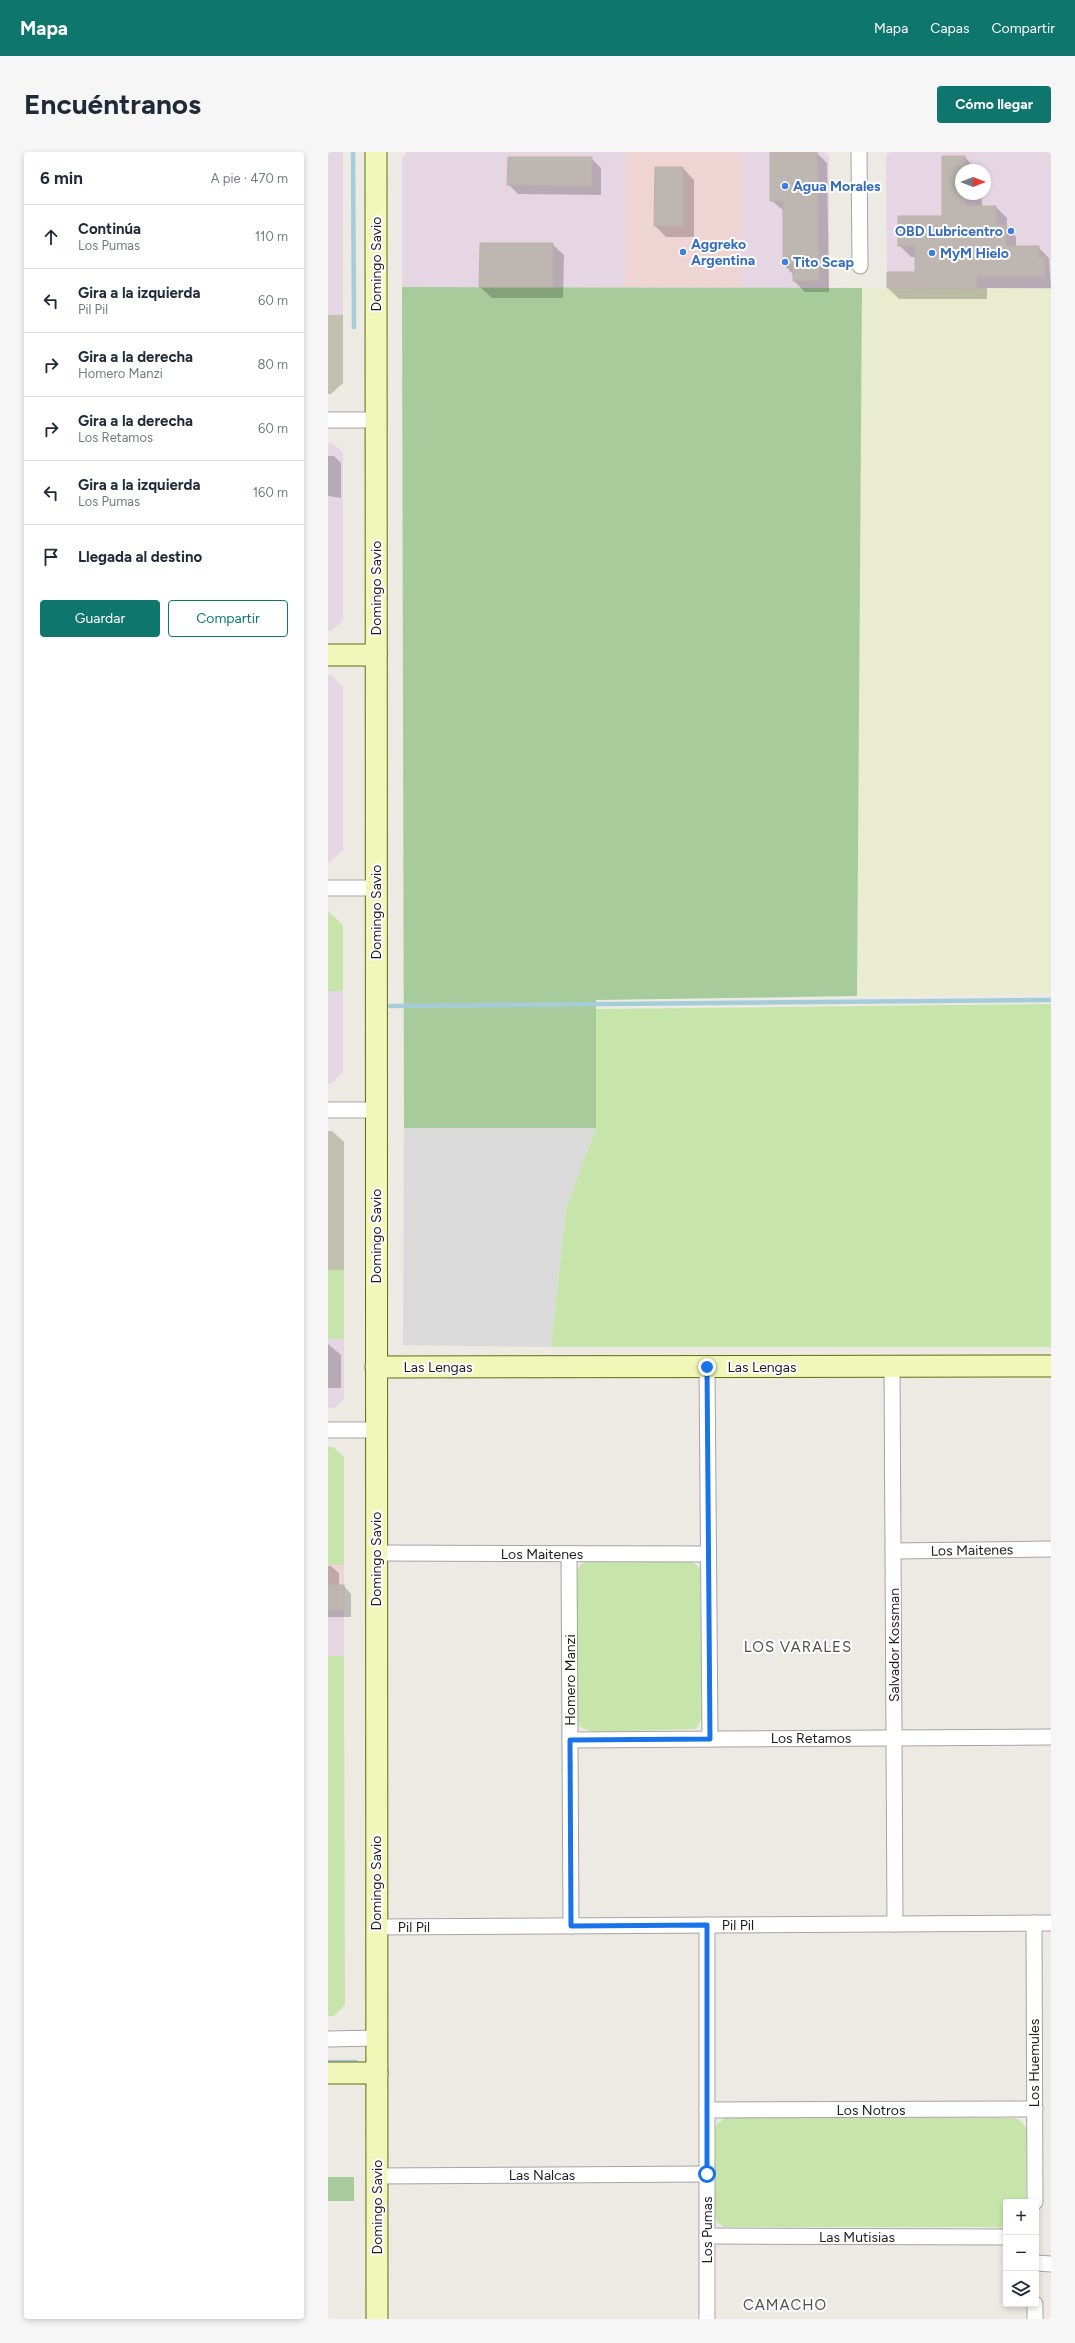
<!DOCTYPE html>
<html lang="es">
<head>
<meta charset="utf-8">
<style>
	body { margin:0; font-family:Figtree,sans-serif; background:#f6f6f7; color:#1f2937 }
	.controls { position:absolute; right:12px; bottom:12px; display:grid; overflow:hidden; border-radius:4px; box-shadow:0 2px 6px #0003 }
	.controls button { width:36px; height:36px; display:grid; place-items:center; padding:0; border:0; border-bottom:1px solid #e0e1e3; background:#fff; color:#1f2937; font:20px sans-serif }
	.compass { position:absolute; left:627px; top:12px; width:36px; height:36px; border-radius:50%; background:#fff; box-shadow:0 2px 6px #0003; rotate:90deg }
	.stop { position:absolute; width:12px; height:12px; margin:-9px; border:3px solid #1a73e8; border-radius:50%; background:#fff }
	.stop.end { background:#1a73e8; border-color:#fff; box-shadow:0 1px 4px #0008 }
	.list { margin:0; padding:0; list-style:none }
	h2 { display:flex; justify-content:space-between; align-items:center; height:52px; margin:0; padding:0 16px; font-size:17px }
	h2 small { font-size:13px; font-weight:400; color:#747a83 }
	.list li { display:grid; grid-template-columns:26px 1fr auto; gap:12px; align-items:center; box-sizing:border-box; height:64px; padding:0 16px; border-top:1px solid #e0e1e3 }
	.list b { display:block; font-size:15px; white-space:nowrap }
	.list p { margin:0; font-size:13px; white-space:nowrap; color:#747a83 }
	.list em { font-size:13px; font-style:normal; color:#747a83 }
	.actions { display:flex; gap:8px; padding:12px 16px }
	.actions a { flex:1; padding:9px 0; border:1px solid #0f766e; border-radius:4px; text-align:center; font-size:14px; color:#0f766e }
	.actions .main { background:#0f766e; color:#fff }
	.icon { flex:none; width:22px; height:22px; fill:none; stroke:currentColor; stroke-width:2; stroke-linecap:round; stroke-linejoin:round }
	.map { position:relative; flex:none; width:723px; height:2167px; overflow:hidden; border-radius:4px }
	header { display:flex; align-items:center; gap:24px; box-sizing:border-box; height:56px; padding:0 20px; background:#0f766e; color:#fff }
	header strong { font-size:19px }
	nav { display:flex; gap:22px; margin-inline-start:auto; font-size:14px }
	.intro { display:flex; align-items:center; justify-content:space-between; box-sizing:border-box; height:96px; padding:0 24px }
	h1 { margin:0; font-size:28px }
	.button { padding:10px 18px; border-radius:4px; background:#0f766e; color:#fff; font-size:14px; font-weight:700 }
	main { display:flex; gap:24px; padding:0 24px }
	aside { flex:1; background:#fff; border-radius:4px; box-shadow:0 2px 6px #0003 }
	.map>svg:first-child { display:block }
	.residential { fill:#dbdada }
	.commercial { fill:#eed4d3 }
	.industrial { fill:#e6d5e3; fill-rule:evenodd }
	.construction { fill:#c1c1af }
	.farmland { fill:#e9eccf }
	.grass { fill:#c7e5ab }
	.forest { fill:#a7cb9a }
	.shadow { fill:#0003 }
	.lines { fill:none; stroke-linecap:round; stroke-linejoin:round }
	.stream { stroke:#a5ccd9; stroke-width:4.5 }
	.building { fill:#beb6b0; stroke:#beb1a6 }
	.street-casing { stroke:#a4a4a4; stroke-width:17 }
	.secondary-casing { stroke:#606d0a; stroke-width:23 }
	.street { stroke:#fff; stroke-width:15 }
	.secondary { stroke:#f1f6b9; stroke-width:21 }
	.route { stroke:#1a73e8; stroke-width:5 }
	.shop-dot { fill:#3f7fe0; stroke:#fff; stroke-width:1.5 }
	.labels { text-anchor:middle; stroke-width:4; stroke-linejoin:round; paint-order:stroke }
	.shop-label { font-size:14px; font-weight:bold; fill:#366cbe; stroke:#fff; text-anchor:start }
	.street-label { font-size:14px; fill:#1d1d1d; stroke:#fff }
	.neighbourhood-label { font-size:15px; letter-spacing:1px; fill:#505050; stroke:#fff }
</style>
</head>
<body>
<header>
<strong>Mapa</strong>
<nav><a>Mapa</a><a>Capas</a><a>Compartir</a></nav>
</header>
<div class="intro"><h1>Encuéntranos</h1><a class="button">Cómo llegar</a></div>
<main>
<aside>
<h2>6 min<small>A pie · 470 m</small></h2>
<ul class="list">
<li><svg class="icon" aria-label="ahead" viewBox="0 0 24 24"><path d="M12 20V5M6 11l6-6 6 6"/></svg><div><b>Continúa</b><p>Los Pumas</p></div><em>110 m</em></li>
<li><svg class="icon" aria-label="left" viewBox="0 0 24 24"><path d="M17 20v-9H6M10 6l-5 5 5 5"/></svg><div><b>Gira a la izquierda</b><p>Pil Pil</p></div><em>60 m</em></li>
<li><svg class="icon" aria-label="right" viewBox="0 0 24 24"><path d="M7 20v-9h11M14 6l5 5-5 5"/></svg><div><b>Gira a la derecha</b><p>Homero Manzi</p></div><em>80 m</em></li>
<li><svg class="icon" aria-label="right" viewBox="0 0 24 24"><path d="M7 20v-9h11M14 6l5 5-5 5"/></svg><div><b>Gira a la derecha</b><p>Los Retamos</p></div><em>60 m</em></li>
<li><svg class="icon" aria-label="left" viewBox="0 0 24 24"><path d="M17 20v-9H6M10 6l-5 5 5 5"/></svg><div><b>Gira a la izquierda</b><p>Los Pumas</p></div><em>160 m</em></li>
<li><svg class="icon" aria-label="arrive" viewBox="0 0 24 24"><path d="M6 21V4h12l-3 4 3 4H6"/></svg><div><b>Llegada al destino</b></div></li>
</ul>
<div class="actions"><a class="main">Guardar</a><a>Compartir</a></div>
</aside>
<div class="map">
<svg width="723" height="2167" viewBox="0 0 723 2167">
	<rect width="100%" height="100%" fill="#edeae3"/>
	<!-- residential -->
	<polygon class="residential" points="76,976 268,976 238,1056 223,1195 75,1193"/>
	<!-- commercial -->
	<g class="commercial">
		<polygon points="297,0 413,0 413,136 297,135"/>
		<rect x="0" y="1413" width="16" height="45"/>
	</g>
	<!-- industrial -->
	<g class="industrial">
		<rect x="0" y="0" width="15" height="163"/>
		<polygon points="79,0 297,0 297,135 74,135 74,6"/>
		<polygon points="413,0 496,0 501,4 501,136 413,136"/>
		<path d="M562,0H723V137L559,136L558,4ZM633,18H657V42H633Z"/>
		<polygon points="0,291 4,291 15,301 15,468 3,479 0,479"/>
		<polygon points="0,523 3,523 15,535 15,698 0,711"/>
		<polygon points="0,839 15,839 15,920 3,932 0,932"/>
		<polygon points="0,1187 16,1187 16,1247 6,1256 0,1256"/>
		<rect x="0" y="1458" width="16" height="46"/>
	</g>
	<!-- construction -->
	<g class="construction">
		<polygon points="0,163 15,163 15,231 3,242 0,242"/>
		<polygon points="0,979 4,979 16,990 16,1118 0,1118"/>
	</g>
	<!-- farmland -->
	<polygon class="farmland" points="534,136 723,137 723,842 529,844"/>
	<!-- grass -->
	<g class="grass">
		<polygon points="0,759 15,773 15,839 0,839"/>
		<polygon points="723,852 723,1195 223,1195 238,1056 268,976 268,857"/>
		<rect x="0" y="1118" width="16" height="69"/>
		<polygon points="0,1295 5,1295 16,1305 16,1413 0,1413"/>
		<polygon points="259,1409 363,1409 372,1416 374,1566 368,1577 264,1580 252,1575 249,1567 249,1420 252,1413"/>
		<polygon points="0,1504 16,1504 17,1853 6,1864 0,1864"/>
		<polygon points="397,1966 687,1966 694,1970 698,1976 698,2050 678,2050 678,2075 396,2075 389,2070 387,2062 387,1980 388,1973"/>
	</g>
	<!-- forest -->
	<g class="forest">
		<polygon points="74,135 534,136 529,844 268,848 268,976 76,976"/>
		<rect x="0" y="2025" width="26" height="24"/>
	</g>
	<!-- shadow -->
	<g class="shadow">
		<polygon points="488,0 499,11 501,140 477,140 466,129 466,123 456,113 456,59 443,48"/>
		<polygon points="637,5 648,18 633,18 633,42 654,42 654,55 668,55 679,66 679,75 688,85 688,95 710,95 721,106 723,136 659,136 659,147 571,147 560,136 588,121 588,105 583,105 572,94 572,65 615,65"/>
		<polygon points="263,6 273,16 273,43 190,42 180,32"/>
		<polygon points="328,16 355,16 366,28 366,85 338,85 327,74"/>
		<polygon points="224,92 236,103 235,146 164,146 152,135"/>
		<polygon points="0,304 6,304 13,311 13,346 0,344 0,357"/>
		<polygon points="0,1192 13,1203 13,1236 0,1236"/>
		<polygon points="0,1414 3,1414 11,1421 11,1434 16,1434 23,1442 23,1465 0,1465"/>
	</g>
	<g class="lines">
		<!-- stream -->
		<g class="stream">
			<polyline points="25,0 26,175"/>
			<polyline points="62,854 723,848"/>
			<polyline points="0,1910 28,1910"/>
		</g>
	</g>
	<!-- building -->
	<g class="building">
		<polygon points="442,0 489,0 491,129 465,129 465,113 455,113 455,49 442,49"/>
		<polygon points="614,4 637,4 637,18 633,18 633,42 638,42 638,54 668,54 668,73 678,73 678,94 711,94 711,105 717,105 717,125 649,125 649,137 559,136 559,120 587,120 587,94 570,94 570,64 614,64"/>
		<polygon points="180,5 264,5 264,34 179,33"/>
		<polygon points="327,15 355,15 355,74 326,74"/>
		<polygon points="152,91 225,91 225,135 151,135"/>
		<rect x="0" y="1433" width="16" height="25"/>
	</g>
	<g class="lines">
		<!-- street casing -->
		<g class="street-casing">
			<g id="street">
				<polyline points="531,0 532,114"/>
				<polyline points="0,268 48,268"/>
				<polyline points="0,736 48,736"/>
				<polyline points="0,958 48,958"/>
				<polyline points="379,1215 382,1587"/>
				<polyline points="564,1215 567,1772"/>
				<polyline points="0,1278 48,1278"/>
				<polyline points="565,1399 723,1397"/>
				<polyline points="48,1401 380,1402"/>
				<polyline points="241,1402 243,1774"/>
				<polyline points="242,1588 723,1585"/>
				<polyline points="706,1771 707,2050"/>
				<polyline points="379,1773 379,2167"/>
				<polyline points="48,1775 723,1771"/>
				<polyline points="0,1887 49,1886"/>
				<polyline points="379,1958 707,1957"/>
				<polyline points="49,2024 379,2022"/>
				<polyline points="379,2084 678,2085"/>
				<polyline points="708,2111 723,2112"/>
				<polyline points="707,2152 707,2167"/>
			</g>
		</g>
		<!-- secondary casing -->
		<g class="secondary-casing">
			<g id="secondary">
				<polyline points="48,0 49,2167"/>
				<polyline points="0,503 48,503"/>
				<polyline points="48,1215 723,1214"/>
				<polyline points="0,1921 49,1921"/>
			</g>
		</g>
		<!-- street -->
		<use href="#street" class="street"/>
		<!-- secondary -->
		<use href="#secondary" class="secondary"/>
	</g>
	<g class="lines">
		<!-- route -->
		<polyline class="route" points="379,1215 382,1587 242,1588 243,1774 379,1773 379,2022"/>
	</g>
	<!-- markers -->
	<g class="shop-dot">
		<circle cx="457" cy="34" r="4"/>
		<circle cx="683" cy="79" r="4"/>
		<circle cx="355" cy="100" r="4"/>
		<circle cx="604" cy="101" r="4"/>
		<circle cx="457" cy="110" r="4"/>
	</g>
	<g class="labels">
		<!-- shop labels -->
		<g class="shop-label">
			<text x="465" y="39">Agua Morales</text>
			<text x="675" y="84" text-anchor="end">OBD Lubricentro</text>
			<text x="363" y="97">Aggreko<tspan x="363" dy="16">Argentina</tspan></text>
			<text x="612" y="106">MyM Hielo</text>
			<text x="465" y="115">Tito Scap</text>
		</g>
		<!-- street labels -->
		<g class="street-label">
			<text transform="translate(48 112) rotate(-90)" y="5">Domingo Savio</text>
			<text transform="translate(48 436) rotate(-90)" y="5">Domingo Savio</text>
			<text transform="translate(48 760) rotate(-90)" y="5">Domingo Savio</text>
			<text transform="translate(48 1084) rotate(-90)" y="5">Domingo Savio</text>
			<text x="110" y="1220">Las Lengas</text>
			<text x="434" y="1220">Las Lengas</text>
			<text transform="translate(644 1398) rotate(-1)" y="5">Los Maitenes</text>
			<text x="214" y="1407">Los Maitenes</text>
			<text transform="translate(48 1407) rotate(-90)" y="5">Domingo Savio</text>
			<text transform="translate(566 1493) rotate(-90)" y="5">Salvador Kossman</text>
			<text transform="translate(242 1528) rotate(-90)" y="5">Homero Manzi</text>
			<text x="483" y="1591">Los Retamos</text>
			<text transform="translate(48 1731) rotate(-90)" y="5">Domingo Savio</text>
			<text x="410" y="1778">Pil Pil</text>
			<text x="86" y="1780">Pil Pil</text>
			<text transform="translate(706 1911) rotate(-90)" y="5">Los Huemules</text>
			<text x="543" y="1963">Los Notros</text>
			<text x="214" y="2028">Las Nalcas</text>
			<text transform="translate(49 2055) rotate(-90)" y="5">Domingo Savio</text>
			<text transform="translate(379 2078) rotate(-90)" y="5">Los Pumas</text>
			<text x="529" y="2090">Las Mutisias</text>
		</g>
		<!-- neighbourhood labels -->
		<g class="neighbourhood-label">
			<text x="470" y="1500">LOS VARALES</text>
			<text x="457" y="2158">CAMACHO</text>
		</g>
	</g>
</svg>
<div class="controls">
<button>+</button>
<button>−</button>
<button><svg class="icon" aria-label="layers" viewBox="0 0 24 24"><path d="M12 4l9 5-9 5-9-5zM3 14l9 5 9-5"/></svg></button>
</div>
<svg class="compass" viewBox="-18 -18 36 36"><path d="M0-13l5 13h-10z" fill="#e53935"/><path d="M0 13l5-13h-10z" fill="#747a83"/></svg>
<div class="stop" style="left:379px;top:2022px"></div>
<div class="stop end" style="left:379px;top:1215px"></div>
</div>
</main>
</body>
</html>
